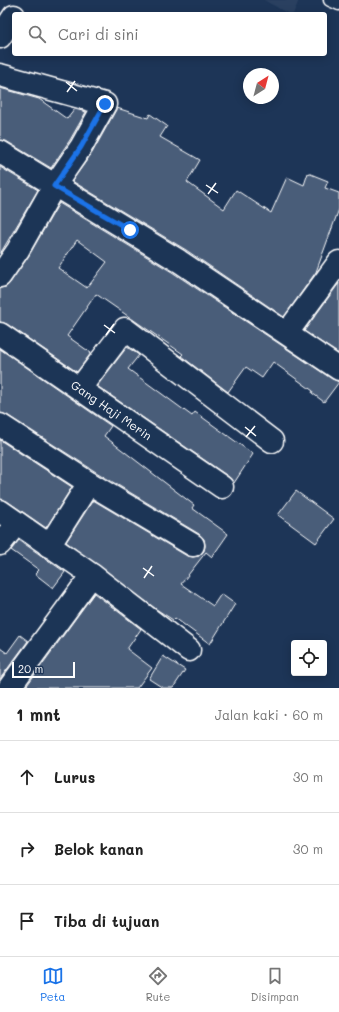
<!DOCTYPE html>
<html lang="id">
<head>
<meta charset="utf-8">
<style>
	body { margin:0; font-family:Mali,sans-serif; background:#f6f6f6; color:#222 }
	.controls { position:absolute; right:12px; bottom:12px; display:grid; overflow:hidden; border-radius:4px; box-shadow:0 2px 10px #0003 }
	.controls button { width:36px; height:36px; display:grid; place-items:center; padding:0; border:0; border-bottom:1px solid #e0e0e0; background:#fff; color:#222; font:20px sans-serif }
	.compass { position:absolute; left:243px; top:68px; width:36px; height:36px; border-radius:50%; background:#fff; box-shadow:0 2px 10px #0003; rotate:36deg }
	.scale { position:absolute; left:12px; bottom:10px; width:63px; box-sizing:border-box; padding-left:4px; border:2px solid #fff; border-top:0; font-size:11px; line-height:14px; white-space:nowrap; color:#fff; -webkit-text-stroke:3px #1d3557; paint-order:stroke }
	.stop { position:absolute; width:12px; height:12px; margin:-9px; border:3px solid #1a73e8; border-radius:50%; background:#fff }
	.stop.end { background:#1a73e8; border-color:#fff; box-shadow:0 1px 4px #0008 }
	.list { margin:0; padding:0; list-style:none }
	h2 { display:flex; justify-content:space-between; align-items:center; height:52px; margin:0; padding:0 16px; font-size:17px }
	h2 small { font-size:13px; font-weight:400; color:#767676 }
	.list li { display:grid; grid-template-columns:26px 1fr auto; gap:12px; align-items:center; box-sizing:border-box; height:72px; padding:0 16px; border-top:1px solid #e0e0e0 }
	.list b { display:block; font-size:15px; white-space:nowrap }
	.list em { font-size:13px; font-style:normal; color:#767676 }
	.icon { flex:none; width:22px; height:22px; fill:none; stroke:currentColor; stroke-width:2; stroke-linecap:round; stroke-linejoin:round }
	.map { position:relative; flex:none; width:339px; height:688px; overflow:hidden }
	.search { position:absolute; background:#fff; box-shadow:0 2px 10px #0003; left:12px; right:12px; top:12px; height:44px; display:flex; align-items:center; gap:10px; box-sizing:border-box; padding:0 14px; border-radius:4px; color:#767676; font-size:15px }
	.sheet { height:268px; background:#fff }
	nav { display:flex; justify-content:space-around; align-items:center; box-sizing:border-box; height:56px; border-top:1px solid #e0e0e0; background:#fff; font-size:11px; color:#767676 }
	nav a { display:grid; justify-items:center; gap:2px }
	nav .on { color:#1a73e8 }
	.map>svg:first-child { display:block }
	.built { fill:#2a4161 }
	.building { fill:#4a5d79; stroke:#fff; fill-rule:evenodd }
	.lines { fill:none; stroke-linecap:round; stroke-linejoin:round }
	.lane-casing { stroke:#fff; stroke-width:15 }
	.street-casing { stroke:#fff; stroke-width:25 }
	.lane { stroke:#1d3557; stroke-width:12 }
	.street { stroke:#1d3557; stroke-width:22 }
	.route { stroke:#1a73e8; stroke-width:5 }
	.ticks { fill:none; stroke:#fff; stroke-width:1.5 }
	.labels { text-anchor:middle; stroke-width:3; stroke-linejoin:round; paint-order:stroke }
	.street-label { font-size:12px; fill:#fff; stroke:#1d3557 }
</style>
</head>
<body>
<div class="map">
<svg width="339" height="688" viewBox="0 0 339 688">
	<rect width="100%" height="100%" fill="#1d3557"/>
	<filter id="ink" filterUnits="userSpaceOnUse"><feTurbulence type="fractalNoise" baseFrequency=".025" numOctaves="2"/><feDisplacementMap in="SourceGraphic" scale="8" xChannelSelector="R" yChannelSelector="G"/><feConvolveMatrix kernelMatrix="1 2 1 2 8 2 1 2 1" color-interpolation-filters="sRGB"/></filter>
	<g filter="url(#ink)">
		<!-- built -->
		<polygon class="built" points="264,0 299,0 293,14 289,14"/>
		<!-- building -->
		<g class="building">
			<polygon points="0,88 39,99 67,119 75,109 86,112 70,140 51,168 6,141 0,140"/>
			<polygon points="117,108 148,118 150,114 167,126 160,137 200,160 187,182 224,209 236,190 271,213 287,177 304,185 308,173 328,181 325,188 339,193 339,209 316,272 284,317 186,250 72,181 92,153"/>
			<polygon points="0,167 38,190 0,254"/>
			<path d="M59,203L172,272L332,379L339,382L324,402L312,393L313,391L273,362L262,378L246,367L228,392L181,356L183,354L96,294L67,336L91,353L77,372L7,324L0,322V288L6,287L10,283L28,257ZM77,240L107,262L87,288L58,268Z"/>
			<polygon points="339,283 339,354 304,331"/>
			<polygon points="127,347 139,355 128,369 192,416 195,412 253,454 234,483 229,477 97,386"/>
			<polygon points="0,349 111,426 104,436 194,505 192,508 228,534 212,557 206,552 181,584 213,606 221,594 235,604 210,644 175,618 173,620 156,609 66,542 93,500 187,556 193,557 199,556 204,551 205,546 204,539 199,534 96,472 7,415 0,413"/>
			<polygon points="0,440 72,487 46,528 7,501 0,499"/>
			<polygon points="296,491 334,519 316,543 278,515"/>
			<polygon points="19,540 65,572 53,588 35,574 39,570 11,550"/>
			<polygon points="94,593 141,629 127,649 152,668 137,688 25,688"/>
			<polygon points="20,635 28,641 0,679 0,648 7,653"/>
			<polygon points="163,656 185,670 173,688 163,688 149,679"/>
		</g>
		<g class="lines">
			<!-- lane casing -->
			<g class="lane-casing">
				<polyline id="lane" points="330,0 339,4"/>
			</g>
			<!-- street casing -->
			<g class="street-casing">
				<g id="street">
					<polyline points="0,37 14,16"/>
					<polyline points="0,75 105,104 81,147 54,186 18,250 0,276"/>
					<polyline points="0,152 179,261 339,369"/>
					<polyline points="287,333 339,262"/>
					<path id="s1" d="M0,334L222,487"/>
					<polyline points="80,388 125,329 272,441"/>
					<polyline points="0,425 89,483 193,545"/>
					<polyline points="0,511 92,575 189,650"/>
					<polyline points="0,544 17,523"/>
					<polyline points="49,546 89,483"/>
					<polyline points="9,688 92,575"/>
				</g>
			</g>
			<!-- lane -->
			<use href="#lane" class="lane"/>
			<!-- street -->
			<use href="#street" class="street"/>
		</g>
	</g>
	<g class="lines" filter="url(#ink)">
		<!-- route -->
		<polyline class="route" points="105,104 81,147 54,186 130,230"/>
	</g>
	<!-- ticks -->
	<path class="ticks" d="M66,82L77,91M67,92L75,81M206,185L218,193M208,194L216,183M104,325L115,333M106,335L114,324M245,427L256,436M246,437L255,426M143,568L154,576M144,578L152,566"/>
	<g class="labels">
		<!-- street labels -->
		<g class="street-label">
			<text dy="4" stroke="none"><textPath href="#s1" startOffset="135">Gang Haji Merin</textPath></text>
		</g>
	</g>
</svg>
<div class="controls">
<button><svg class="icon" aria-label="locate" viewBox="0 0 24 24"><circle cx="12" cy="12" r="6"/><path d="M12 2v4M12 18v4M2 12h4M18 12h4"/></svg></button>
</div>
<svg class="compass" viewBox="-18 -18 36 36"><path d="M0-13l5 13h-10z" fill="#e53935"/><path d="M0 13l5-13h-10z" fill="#767676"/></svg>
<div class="scale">20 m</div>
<div class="stop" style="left:130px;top:230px"></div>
<div class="stop end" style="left:105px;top:104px"></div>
<div class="search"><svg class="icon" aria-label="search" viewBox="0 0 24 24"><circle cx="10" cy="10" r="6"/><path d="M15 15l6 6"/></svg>Cari di sini</div>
</div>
<section class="sheet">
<h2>1 mnt<small>Jalan kaki · 60 m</small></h2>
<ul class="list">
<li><svg class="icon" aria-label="ahead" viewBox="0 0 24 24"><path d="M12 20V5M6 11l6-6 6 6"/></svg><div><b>Lurus</b></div><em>30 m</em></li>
<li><svg class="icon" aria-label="right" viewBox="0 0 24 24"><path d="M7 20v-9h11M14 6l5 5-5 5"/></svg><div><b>Belok kanan</b></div><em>30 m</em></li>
<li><svg class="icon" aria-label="arrive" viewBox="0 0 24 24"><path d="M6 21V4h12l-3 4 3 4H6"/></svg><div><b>Tiba di tujuan</b></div></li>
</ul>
</section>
<nav>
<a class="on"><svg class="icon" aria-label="map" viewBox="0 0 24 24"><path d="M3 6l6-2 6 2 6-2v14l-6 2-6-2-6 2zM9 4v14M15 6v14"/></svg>Peta</a>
<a><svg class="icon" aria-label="directions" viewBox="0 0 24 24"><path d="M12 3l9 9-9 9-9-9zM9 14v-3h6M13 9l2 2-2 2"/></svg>Rute</a>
<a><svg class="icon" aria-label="saved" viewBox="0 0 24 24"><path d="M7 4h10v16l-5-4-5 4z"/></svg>Disimpan</a>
</nav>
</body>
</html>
